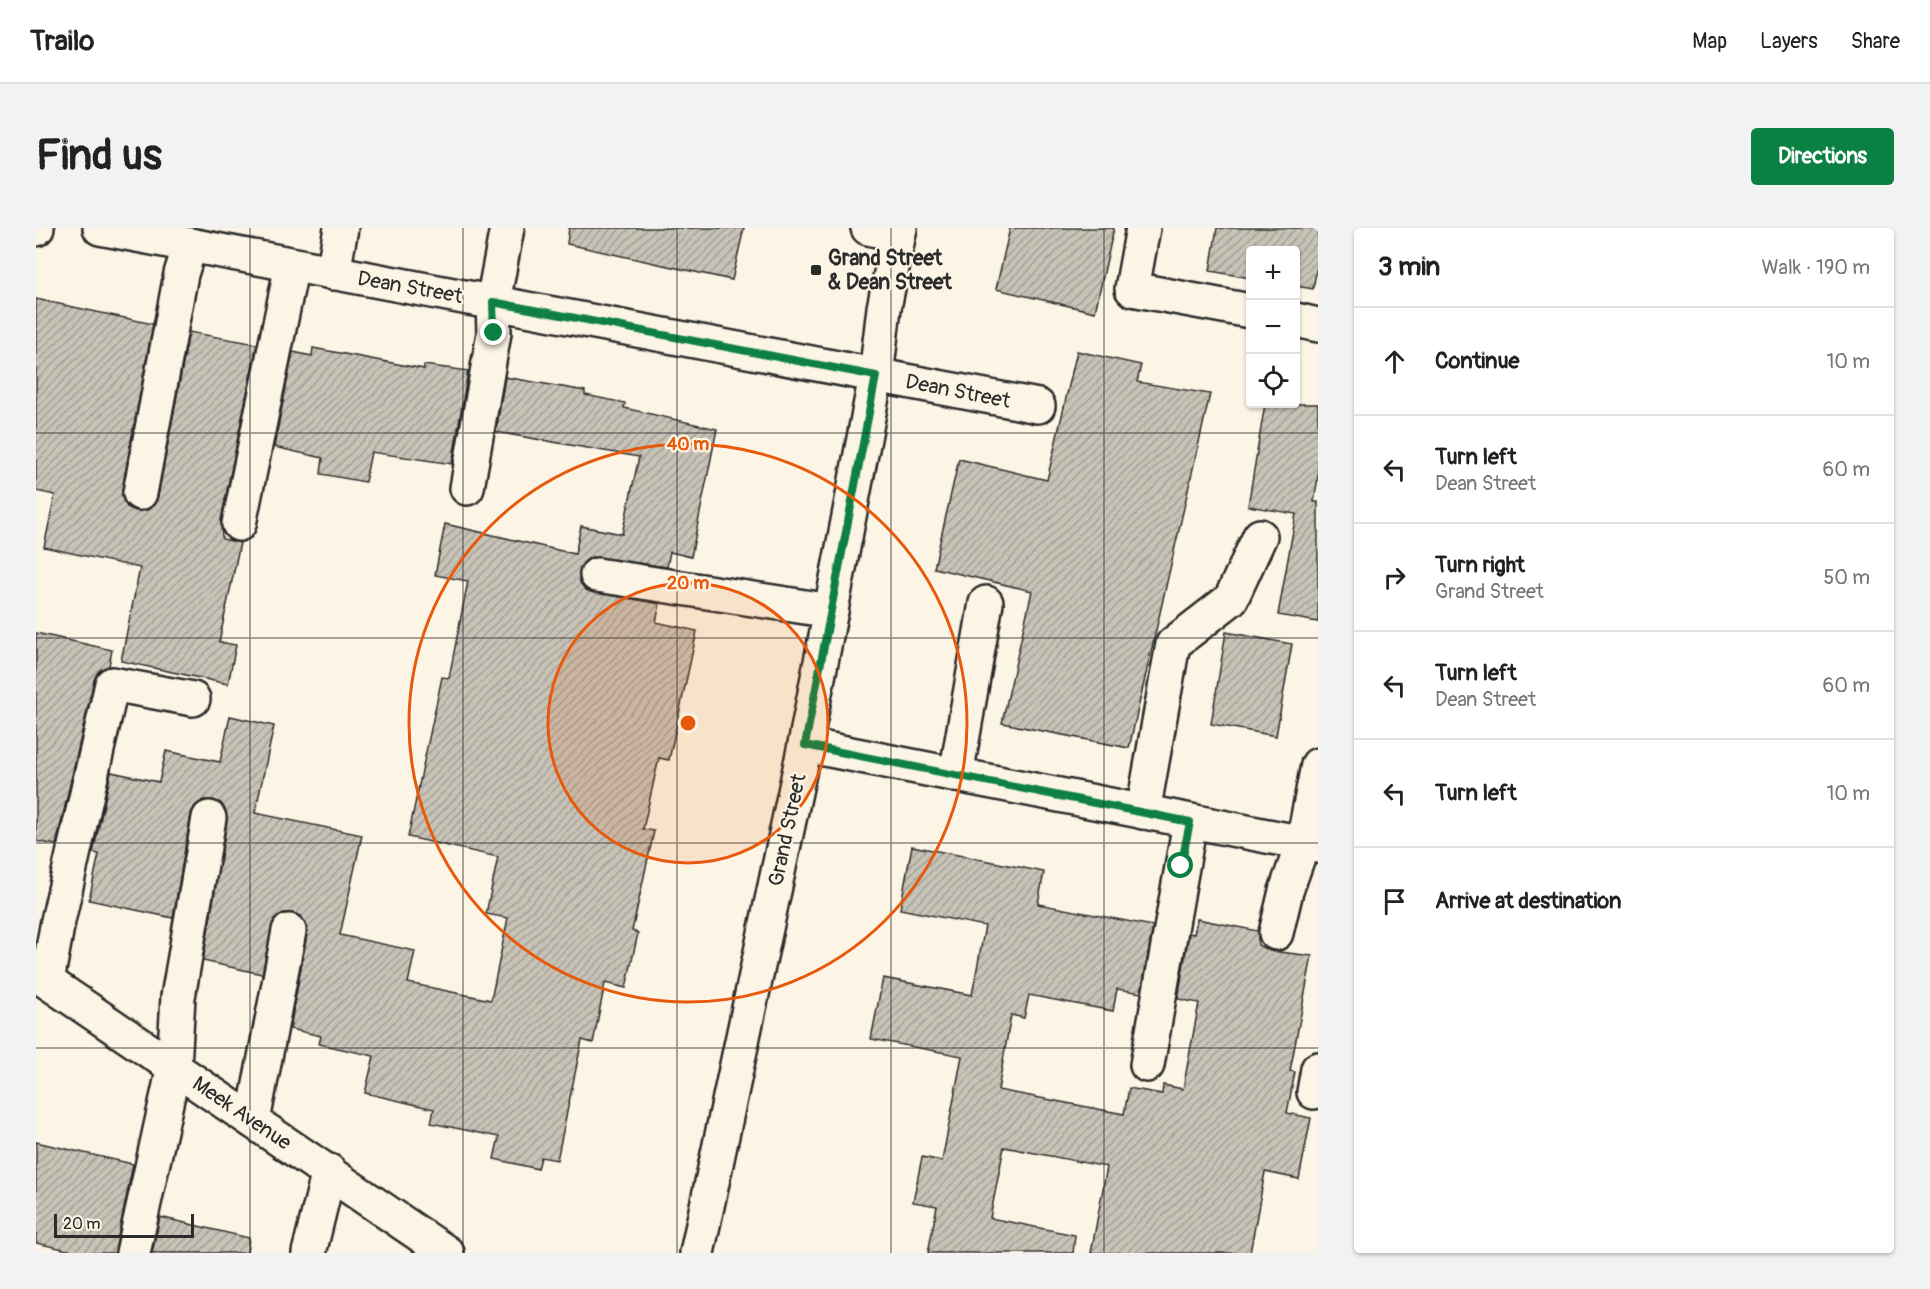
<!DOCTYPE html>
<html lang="en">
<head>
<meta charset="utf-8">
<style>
	body { margin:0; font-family:Pangolin,sans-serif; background:#f2f2f2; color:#222 }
	.controls { position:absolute; right:18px; top:18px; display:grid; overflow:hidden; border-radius:6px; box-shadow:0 2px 4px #0004 }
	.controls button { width:54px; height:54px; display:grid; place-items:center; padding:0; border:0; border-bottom:2px solid #e0e0e0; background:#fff; color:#222; font:30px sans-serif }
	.scale { position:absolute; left:18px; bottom:15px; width:140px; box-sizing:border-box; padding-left:6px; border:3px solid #2b2b2b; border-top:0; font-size:16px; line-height:21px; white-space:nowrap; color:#2b2b2b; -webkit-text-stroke:4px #fcf5e5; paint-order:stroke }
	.stop { position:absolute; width:18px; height:18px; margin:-14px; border:4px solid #0b8043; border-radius:50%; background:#fff }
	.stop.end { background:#0b8043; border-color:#fff; box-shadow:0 2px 6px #0008 }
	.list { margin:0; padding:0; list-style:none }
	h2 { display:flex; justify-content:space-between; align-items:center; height:78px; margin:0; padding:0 24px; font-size:26px }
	h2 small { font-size:20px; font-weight:400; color:#767676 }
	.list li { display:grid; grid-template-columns:39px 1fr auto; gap:18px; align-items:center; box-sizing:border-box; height:108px; padding:0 24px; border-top:2px solid #e0e0e0 }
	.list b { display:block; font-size:22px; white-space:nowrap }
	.list p { margin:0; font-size:20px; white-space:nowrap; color:#767676 }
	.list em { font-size:20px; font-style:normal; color:#767676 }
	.icon { flex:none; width:33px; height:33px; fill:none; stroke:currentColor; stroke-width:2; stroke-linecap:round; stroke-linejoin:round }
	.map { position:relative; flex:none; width:1282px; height:1025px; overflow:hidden; border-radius:6px }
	header { display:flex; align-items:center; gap:36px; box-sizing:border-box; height:84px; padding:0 30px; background:#fff; border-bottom:2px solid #e0e0e0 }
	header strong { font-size:28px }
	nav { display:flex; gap:33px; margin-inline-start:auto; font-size:21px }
	.intro { display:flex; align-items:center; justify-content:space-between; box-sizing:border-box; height:144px; padding:0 36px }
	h1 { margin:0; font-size:42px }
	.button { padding:15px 27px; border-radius:6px; background:#0b8043; color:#fff; font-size:21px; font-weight:700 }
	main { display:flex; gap:36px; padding:0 36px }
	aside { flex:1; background:#fff; border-radius:6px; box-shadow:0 2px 4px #0004 }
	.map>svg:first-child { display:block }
	.building { fill:url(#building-hatch); stroke:#2b2b2b; stroke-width:1.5 }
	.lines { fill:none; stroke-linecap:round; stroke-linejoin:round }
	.minor-casing { stroke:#2b2b2b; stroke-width:38 }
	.minor { stroke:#fcf5e5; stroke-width:33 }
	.route { stroke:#0b8043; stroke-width:8 }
	.grid { fill:none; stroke:#2b2b2b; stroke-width:1.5; stroke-opacity:0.55 }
	.ring { fill:none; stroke:#e8590c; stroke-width:3 }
	.poi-dot { fill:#2b2b2b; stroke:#fcf5e5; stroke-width:2 }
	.labels { text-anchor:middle; stroke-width:4.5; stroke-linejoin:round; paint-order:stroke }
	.poi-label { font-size:21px; font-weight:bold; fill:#2b2b2b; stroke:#fcf5e5; text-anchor:start }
	.street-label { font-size:21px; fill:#2b2b2b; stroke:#fcf5e5 }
	.centre { fill:#e8590c; stroke:#fcf5e5; stroke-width:3 }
	.ring-label { font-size:18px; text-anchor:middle; font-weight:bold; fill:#e8590c; stroke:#fcf5e5; stroke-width:4.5; stroke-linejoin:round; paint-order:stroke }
</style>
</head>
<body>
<header>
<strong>Trailo</strong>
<nav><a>Map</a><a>Layers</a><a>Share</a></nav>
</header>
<div class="intro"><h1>Find us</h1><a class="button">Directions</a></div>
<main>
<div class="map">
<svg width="1282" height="1025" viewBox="0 0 1282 1025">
	<defs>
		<pattern id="building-hatch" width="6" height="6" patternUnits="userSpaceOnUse" patternTransform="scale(1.5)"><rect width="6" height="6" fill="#c8c3b7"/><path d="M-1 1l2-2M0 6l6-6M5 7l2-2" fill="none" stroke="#a39f95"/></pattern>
	</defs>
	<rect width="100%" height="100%" fill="#fcf5e5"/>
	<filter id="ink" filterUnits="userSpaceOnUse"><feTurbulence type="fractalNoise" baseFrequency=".0167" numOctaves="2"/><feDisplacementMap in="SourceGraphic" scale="12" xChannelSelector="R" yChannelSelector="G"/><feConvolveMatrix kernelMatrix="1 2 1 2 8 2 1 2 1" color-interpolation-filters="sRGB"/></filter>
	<g filter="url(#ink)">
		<!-- building -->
		<g class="building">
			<polygon points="533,0 708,0 696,52 531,16"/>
			<polygon points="974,0 1078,0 1059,84 960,61"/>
			<polygon points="1181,0 1282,0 1282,33 1277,61 1260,58 1260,22 1215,22 1215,50 1174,43"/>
			<polygon points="0,71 117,96 86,262 87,272 91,279 100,283 111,282 119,277 122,268 153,104 221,116 185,292 186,311 204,315 183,414 200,417 192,456 85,433 104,340 8,319 19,267 0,263"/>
			<polygon points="277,120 388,141 388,137 432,143 416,236 335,224 329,254 285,246 287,230 238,219 257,124 276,128"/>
			<polygon points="1041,123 1105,137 1101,154 1174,166 1093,520 966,495 996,363 898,340 923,231 1011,252"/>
			<polygon points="469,149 549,163 549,167 589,175 588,180 681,201 655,329 634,324 631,339 555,329 547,335 543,344 544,354 550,362 624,376 620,394 661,403 633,532 623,530 607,601 618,603 596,703 602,705 590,760 569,755 557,815 546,812 521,932 505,929 502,941 458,931 463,909 395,895 398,881 329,865 338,828 283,816 285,808 254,801 271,706 270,696 265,688 256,685 247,685 238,691 226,746 167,733 191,593 190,583 185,575 177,572 167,572 159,578 155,586 137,690 53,672 63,626 57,625 75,544 123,554 130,523 184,534 194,488 238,498 219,585 326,607 304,707 379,723 372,755 455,772 472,690 450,686 462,629 372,609 406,449 413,450 432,353 399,347 409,296 539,326 545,298 586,306 603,229 460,204"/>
			<polygon points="1229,176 1282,176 1282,249 1278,274 1282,274 1282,394 1242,387 1260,286 1212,278"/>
			<polygon points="1190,404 1256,416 1240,508 1175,496"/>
			<polygon points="0,405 76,422 73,438 63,443 58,452 20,617 0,613"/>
			<polygon points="876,618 1008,644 1002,676 1117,698 1105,765 1081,761 1077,783 993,767 988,790 975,787 962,862 1088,886 1093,860 1126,866 1127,857 1147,861 1163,775 1142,771 1153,705 1158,706 1161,691 1222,703 1222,717 1235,723 1276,728 1254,843 1259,844 1251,885 1275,890 1263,951 1229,944 1214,1025 1055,1025 1071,939 968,919 954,990 1039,1007 1037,1025 892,1025 901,978 877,974 886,929 906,933 926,828 835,811 847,750 936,767 949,698 864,681"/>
			<polygon points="0,914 97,936 79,1025 45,1025 0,1015"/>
			<polygon points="124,989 213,1010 211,1025 116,1025"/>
		</g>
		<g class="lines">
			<!-- minor casing -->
			<g class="minor-casing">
				<g id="minor">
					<polyline points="64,0 1002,178"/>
					<polyline points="832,0 862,6"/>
					<polyline points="1107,0 1096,61 1214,83"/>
					<polyline points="0,1 1,0"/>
					<polyline points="297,45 305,0"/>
					<polyline points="1260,92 1282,97"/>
					<polyline points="431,260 458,105 457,74 471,0"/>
					<polyline points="104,265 145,46 154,17"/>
					<polyline points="203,296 256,37"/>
					<polyline points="561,347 795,383"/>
					<polyline points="769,517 1282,618"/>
					<polyline points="920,547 950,375"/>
					<polyline points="1107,584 1137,416 1195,371 1224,308"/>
					<polyline points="1240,705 1250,663 1267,615 1282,537"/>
					<polyline points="0,746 411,1025"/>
					<polyline points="11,753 22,693 76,456 157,471"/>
					<polyline points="1111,837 1154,594"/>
					<polyline points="1278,864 1282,841"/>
					<polyline points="217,893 253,703"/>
					<polyline points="97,1025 138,839 142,769 173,590"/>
					<polyline points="273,1025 293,943"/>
					<polyline points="661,1025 769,517 840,148 848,80 864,0"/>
				</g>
			</g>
			<!-- minor -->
			<use href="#minor" class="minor"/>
		</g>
	</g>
	<g class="lines" filter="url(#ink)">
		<!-- route -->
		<polyline class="route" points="458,105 457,74 840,148 769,517 1154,594 1145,638"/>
	</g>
	<!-- grid -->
	<path class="grid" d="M214,0V1025M427,0V1025M641,0V1025M855,0V1025M1068,0V1025M0,205H1282M0,410H1282M0,615H1282M0,820H1282"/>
	<!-- distance rings -->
	<circle cx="652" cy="495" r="140" fill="#e8590c" fill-opacity=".12"/>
	<g class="ring">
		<circle cx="652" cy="495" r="140"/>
		<circle cx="652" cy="495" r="279"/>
	</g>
	<!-- markers -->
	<rect class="poi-dot" x="774" y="36" width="12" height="12" rx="3"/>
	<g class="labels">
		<!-- poi labels -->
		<g class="poi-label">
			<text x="792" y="37">Grand Street<tspan x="792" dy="24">&amp; Dean Street</tspan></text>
		</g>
		<!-- street labels -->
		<g class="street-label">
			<text transform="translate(374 59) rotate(10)" y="7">Dean Street</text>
			<text transform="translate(922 163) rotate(11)" y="7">Dean Street</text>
			<text transform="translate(751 602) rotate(-78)" y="7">Grand Street</text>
			<text transform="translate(206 885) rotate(34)" y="7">Meek Avenue</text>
		</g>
	</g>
	<circle cx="652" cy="495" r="9" class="centre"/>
	<g class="ring-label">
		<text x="652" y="222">40 m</text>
		<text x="652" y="361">20 m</text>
	</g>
</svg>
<div class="controls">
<button>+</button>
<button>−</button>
<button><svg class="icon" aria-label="locate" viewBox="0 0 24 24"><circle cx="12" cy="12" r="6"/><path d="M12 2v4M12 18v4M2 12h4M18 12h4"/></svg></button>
</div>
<div class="scale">20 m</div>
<div class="stop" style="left:1145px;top:638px"></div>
<div class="stop end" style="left:458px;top:105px"></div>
</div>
<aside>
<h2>3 min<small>Walk · 190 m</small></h2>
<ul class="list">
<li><svg class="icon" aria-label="ahead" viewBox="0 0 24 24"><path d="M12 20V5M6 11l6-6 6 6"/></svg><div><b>Continue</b></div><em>10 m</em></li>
<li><svg class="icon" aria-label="left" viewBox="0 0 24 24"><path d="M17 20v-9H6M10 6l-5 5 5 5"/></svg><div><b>Turn left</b><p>Dean Street</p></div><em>60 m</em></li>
<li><svg class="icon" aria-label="right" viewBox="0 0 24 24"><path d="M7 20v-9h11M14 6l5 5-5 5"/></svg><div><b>Turn right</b><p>Grand Street</p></div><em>50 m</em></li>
<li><svg class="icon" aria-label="left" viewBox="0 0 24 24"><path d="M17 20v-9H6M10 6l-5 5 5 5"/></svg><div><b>Turn left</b><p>Dean Street</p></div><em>60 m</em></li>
<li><svg class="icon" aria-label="left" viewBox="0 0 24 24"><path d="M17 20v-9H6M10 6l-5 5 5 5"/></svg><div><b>Turn left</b></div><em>10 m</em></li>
<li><svg class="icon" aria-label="arrive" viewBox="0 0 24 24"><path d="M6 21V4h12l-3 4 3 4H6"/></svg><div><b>Arrive at destination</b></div></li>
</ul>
</aside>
</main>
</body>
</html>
